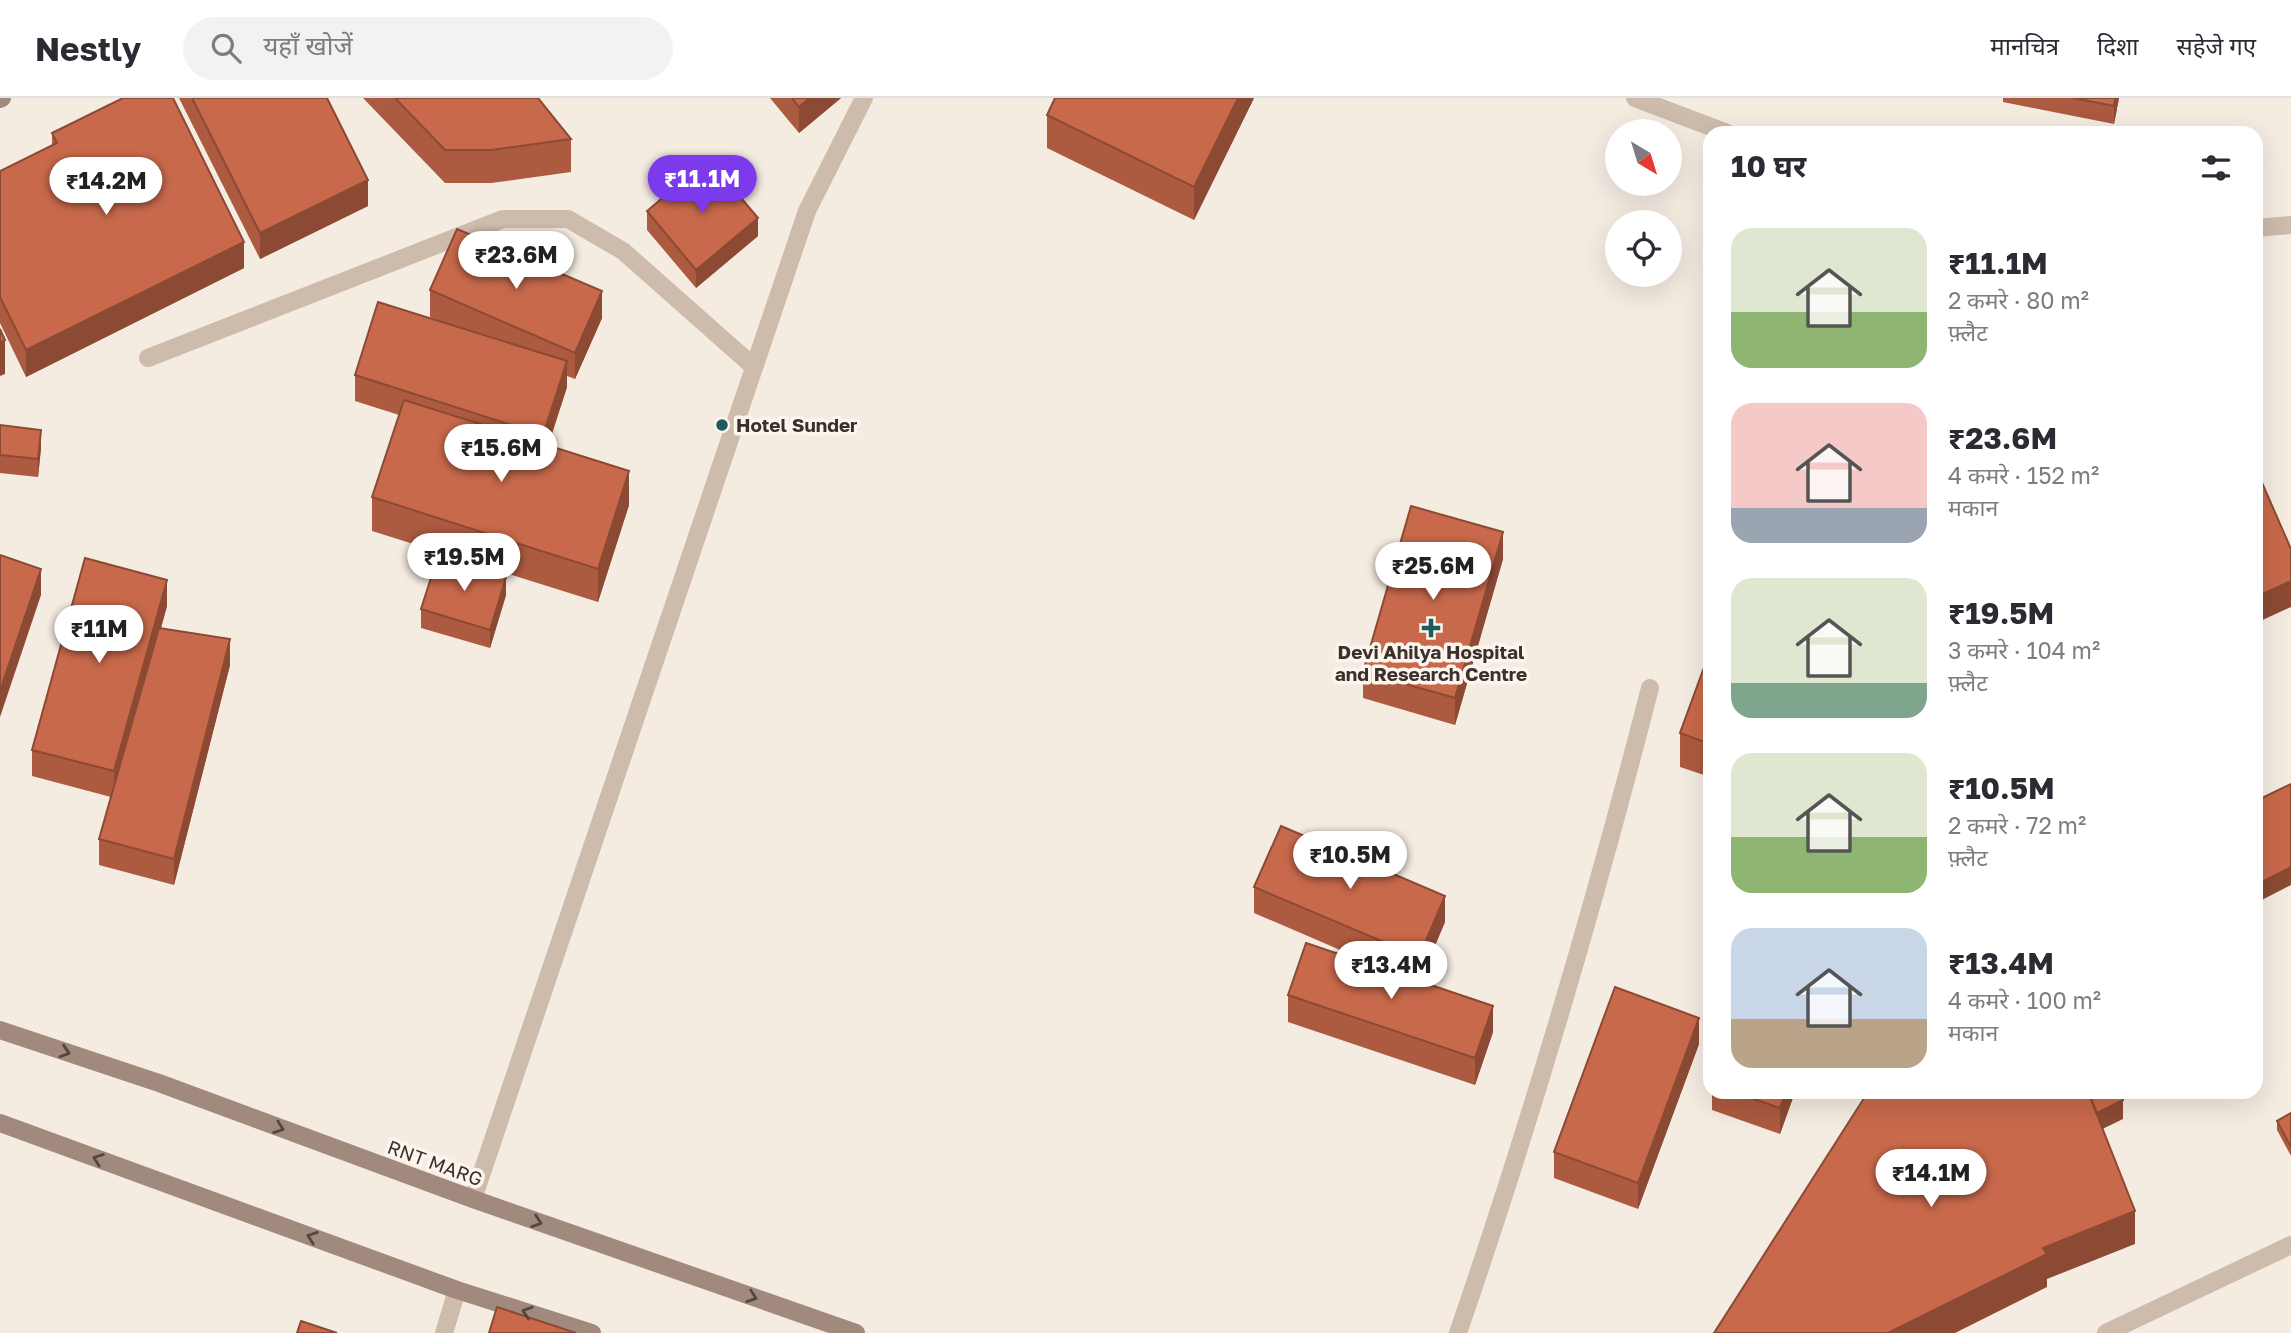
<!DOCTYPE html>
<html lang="hi">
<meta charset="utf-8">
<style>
body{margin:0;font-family:"Golos Text","Noto Sans Devanagari",sans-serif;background:#f2f2f3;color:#2b2b33;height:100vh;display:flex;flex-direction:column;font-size:26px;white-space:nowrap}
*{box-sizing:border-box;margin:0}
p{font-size:23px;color:#7c7c81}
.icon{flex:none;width:38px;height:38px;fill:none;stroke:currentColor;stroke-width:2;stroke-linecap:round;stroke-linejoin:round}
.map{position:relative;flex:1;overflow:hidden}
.drawer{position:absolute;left:1703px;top:28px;width:560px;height:973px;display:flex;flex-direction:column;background:#fff;border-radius:21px;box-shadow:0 7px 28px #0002}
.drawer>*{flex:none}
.needle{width:46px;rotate:142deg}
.tools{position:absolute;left:1605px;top:21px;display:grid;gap:14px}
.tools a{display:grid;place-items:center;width:77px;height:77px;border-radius:50%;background:#fff;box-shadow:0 7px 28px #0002;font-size:35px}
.price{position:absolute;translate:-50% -60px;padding:0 16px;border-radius:24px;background:#fff;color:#222;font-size:23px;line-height:46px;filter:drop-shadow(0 2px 4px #0008)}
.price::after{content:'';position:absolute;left:50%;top:42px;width:21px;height:16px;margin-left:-10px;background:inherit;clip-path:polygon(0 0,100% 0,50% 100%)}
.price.current{background:#7c3aed;color:#fff}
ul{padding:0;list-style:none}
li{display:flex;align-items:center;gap:21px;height:175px;padding:0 28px}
li span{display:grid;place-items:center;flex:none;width:196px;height:140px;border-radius:21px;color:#555}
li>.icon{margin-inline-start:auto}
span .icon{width:84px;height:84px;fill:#fffc;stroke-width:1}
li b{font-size:30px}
h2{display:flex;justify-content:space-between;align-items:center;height:84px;padding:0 28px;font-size:30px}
header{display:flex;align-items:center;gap:42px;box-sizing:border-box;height:98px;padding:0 35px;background:#fff;border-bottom:2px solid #e1e1e2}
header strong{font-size:33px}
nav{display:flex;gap:38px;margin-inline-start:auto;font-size:24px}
.search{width:490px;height:63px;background:#f2f2f3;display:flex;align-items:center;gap:18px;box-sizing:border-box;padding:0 24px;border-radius:38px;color:#7c7c81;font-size:26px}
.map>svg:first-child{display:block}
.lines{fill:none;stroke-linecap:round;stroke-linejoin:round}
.service{stroke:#cdbbac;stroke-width:18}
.minor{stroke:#cdbbac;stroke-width:18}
.tertiary{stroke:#cdbbac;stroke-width:18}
.secondary{stroke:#a18a7d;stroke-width:18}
.wall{fill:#ac5a40}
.shaded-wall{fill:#8c4a34}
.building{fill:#c8694b;stroke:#8c4a34;stroke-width:2}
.oneway{stroke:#544640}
.poi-dot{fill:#1f5a5e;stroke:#fbf5ee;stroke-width:2.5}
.labels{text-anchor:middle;stroke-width:7;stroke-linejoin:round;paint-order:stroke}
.poi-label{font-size:19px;font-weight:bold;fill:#3b302b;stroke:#fbf5ee;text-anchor:start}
.street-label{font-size:19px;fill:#3b302b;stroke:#fbf5ee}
</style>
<header>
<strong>Nestly</strong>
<div class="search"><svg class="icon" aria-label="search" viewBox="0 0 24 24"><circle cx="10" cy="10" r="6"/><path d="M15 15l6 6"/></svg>यहाँ खोजें</div>
<nav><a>मानचित्र</a><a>दिशा</a><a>सहेजे गए</a></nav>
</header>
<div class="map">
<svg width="2291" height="1235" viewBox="0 0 2291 1235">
<rect width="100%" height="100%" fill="#f4ebe1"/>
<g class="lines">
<path class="service" d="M 1458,1235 C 1531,1023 1594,808 1650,590"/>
<g class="minor">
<polyline points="148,260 503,121 568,121 623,153 754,269"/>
<polyline points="444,1235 457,1192"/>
</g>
<g class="tertiary">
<polyline points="1635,0 1727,35"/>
<polyline points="2256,130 2291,127"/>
<polyline points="473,1101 807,113 864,0"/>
<polyline points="2106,1235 2291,1147"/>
</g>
<g class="secondary">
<polyline points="0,1 2,0"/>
<polyline points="0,932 159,985 473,1101 856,1235"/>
<polyline points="0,1025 457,1192 592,1235"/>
</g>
</g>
<g class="wall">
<polygon points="179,0 327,0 368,108 260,161"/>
<polygon points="363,0 538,0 571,41 571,74 491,85 445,85"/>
<polygon points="770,0 841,0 799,35"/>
<polygon points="1254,0 1194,122 1047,50 1047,17"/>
<polygon points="2003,0 2119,0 2114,26 2003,4"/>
<polygon points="52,35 244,170 26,279 0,225 0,73 52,47"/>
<polygon points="647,113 758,138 696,190 647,132"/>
<polygon points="430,192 602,220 575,281 567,278 567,289 548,348 629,407 598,504 372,433 372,399 399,317 355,303 355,277 442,224 430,219"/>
<polygon points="0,327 41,350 38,379 0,375"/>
<polygon points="1503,461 1455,627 1363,600 1363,574"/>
<polygon points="506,497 490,550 421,530 421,511"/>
<polygon points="167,508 161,530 230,567 174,787 99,767 99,741 111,699 32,678 32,652"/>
<polygon points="1710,553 1710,679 1680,669 1680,635"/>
<polygon points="1254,789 1445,824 1420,883 1493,934 1475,987 1288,924 1288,897 1389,873 1254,815"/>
<polygon points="1699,946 1638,1111 1554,1080 1554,1054"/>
<polygon points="1712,994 1795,994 1780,1036 1712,1012"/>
<polygon points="2291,1015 2291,1058 2277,1032 2277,1023"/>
</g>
<g class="shaded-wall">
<polygon points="809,0 841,0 799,35 799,9"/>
<polygon points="1238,0 1254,0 1194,122 1194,89"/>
<polygon points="2115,0 2119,0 2114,26 2114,8"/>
<polygon points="368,82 368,108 260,161 260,135"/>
<polygon points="758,120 758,138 696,190 696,172"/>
<polygon points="244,144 244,170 26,279 26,252"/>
<polygon points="602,193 602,220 575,281 575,255"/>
<polygon points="5,242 5,276 0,278 0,245"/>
<polygon points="567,263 567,289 543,363 543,337"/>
<polygon points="41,332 41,350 38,379 38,361"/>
<polygon points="629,373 629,407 598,504 598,471"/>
<polygon points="1503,434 1503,461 1455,627 1455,600"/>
<polygon points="41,471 41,497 0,619 0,593"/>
<polygon points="506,479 506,497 490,550 490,532"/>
<polygon points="167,482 167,508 114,699 114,673"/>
<polygon points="2291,483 2291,509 2256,525 2256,499"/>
<polygon points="230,541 230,567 174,787 174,761"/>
<polygon points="2291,769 2291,787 2256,805 2256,787"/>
<polygon points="1445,798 1445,824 1419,885 1419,859"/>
<polygon points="1493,908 1493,934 1475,987 1475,960"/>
<polygon points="1699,920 1699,946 1638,1111 1638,1085"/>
<polygon points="1786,994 1795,994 1780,1036 1780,1010"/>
<polygon points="2123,1002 2123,1021 2092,1036 2092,1018"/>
<polygon points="2135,1113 2135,1146 2047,1181 2047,1189 1955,1235 1888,1235 2043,1150"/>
</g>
<g class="building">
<polygon points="123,0 173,0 244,144 26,252 0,199 0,73 57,45 52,35"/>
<polygon points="192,0 327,0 368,82 260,135"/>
<polygon points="395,0 538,0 571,41 491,52 445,52"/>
<polygon points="792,0 809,0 799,9"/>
<polygon points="1055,0 1238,0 1194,89 1047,17"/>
<polygon points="2073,0 2115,0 2114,8"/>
<polygon points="708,61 758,120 696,172 647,113"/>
<polygon points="457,131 602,193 575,255 430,192"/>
<polygon points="378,204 567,263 543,337 355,277"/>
<polygon points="0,231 5,242 0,245"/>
<polygon points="404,302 629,373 598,471 372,399"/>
<polygon points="0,327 41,332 38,361 0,357"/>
<polygon points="2256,371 2291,451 2291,483 2256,499"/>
<polygon points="1411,408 1503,434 1455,600 1363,574"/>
<polygon points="0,457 41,471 0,593"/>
<polygon points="438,458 506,479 490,532 421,511"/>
<polygon points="85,460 167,482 114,673 32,652"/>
<polygon points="159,530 230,541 174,761 99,741"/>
<polygon points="1710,553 1710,646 1680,635"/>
<polygon points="2291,686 2291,769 2256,787 2256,703"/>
<polygon points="1281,728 1445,798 1419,859 1254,789"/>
<polygon points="1306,845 1493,908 1475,960 1288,897"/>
<polygon points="1615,889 1699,920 1638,1085 1554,1054"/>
<polygon points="1734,994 1786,994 1780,1010"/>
<polygon points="1868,994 2088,994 2135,1113 2043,1150 2047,1156 1888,1235 1714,1235"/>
<polygon points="2088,994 2119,994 2123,1002 2097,1015"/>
<polygon points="2291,1015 2291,1049 2277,1023"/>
<polygon points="497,1209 576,1235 489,1235"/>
<polygon points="301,1223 337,1235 297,1235"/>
</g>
<defs><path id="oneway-chevron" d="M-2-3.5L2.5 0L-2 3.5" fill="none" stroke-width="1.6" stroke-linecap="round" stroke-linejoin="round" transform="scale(1.75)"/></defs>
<g class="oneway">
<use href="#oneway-chevron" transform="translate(65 954) rotate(18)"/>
<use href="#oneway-chevron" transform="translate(279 1030) rotate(20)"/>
<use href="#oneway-chevron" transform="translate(98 1061) rotate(-160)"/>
<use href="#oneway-chevron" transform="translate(537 1124) rotate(19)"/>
<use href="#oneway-chevron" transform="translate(312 1139) rotate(-160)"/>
<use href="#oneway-chevron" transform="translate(752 1199) rotate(19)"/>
<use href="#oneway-chevron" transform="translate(527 1214) rotate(-162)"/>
</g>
<g class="poi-dot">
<circle cx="722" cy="327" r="7"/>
<path d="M1427.5 519.5h7v7h7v7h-7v7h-7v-7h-7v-7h7z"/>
</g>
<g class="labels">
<g class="poi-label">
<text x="736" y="334">Hotel Sunder</text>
<text x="1431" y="561" text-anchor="middle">Devi Ahilya Hospital<tspan x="1431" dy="22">and Research Centre</tspan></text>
</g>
<g class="street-label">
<text transform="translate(435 1065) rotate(20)" y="7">RNT MARG</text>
</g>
</g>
</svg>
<div class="tools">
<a><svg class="needle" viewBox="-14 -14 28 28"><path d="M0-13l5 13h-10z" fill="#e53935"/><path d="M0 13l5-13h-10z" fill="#7c7c81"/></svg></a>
<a><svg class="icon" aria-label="locate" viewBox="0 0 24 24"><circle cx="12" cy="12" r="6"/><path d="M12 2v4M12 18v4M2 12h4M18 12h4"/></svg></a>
</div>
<b class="price current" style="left:702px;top:117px">₹11.1M</b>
<b class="price" style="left:106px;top:119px">₹14.2M</b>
<b class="price" style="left:516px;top:193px">₹23.6M</b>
<b class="price" style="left:501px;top:386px">₹15.6M</b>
<b class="price" style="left:464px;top:495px">₹19.5M</b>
<b class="price" style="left:1433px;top:504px">₹25.6M</b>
<b class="price" style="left:99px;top:567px">₹11M</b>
<b class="price" style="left:1350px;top:793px">₹10.5M</b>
<b class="price" style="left:1391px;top:903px">₹13.4M</b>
<b class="price" style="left:1931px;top:1111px">₹14.1M</b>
<section class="drawer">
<h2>10 घर<svg class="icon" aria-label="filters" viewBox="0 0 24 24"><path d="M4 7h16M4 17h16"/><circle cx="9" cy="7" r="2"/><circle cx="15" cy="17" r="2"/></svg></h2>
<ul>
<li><span style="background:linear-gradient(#dfe7d0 60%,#8fb573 0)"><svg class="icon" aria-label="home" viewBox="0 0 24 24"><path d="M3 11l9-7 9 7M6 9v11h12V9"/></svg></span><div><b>₹11.1M</b><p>2 कमरे · 80 m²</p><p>फ़्लैट</p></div></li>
<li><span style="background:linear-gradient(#f6c9c9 75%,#9aa5b1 0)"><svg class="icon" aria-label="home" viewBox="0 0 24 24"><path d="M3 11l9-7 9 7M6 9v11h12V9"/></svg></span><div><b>₹23.6M</b><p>4 कमरे · 152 m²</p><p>मकान</p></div></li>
<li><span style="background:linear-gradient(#dfe7d0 75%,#7fa58c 0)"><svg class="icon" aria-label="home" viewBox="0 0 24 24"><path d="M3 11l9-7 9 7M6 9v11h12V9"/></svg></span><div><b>₹19.5M</b><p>3 कमरे · 104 m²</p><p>फ़्लैट</p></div></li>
<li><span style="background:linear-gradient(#dfe7d0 60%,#8fb573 0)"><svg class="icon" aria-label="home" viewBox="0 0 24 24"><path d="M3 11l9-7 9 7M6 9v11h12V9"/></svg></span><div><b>₹10.5M</b><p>2 कमरे · 72 m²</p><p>फ़्लैट</p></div></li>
<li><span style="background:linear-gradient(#c9d6e8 65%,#b9a48a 0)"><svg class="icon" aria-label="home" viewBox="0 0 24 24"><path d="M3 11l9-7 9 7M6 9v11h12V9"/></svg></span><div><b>₹13.4M</b><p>4 कमरे · 100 m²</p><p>मकान</p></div></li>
</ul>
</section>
</div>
